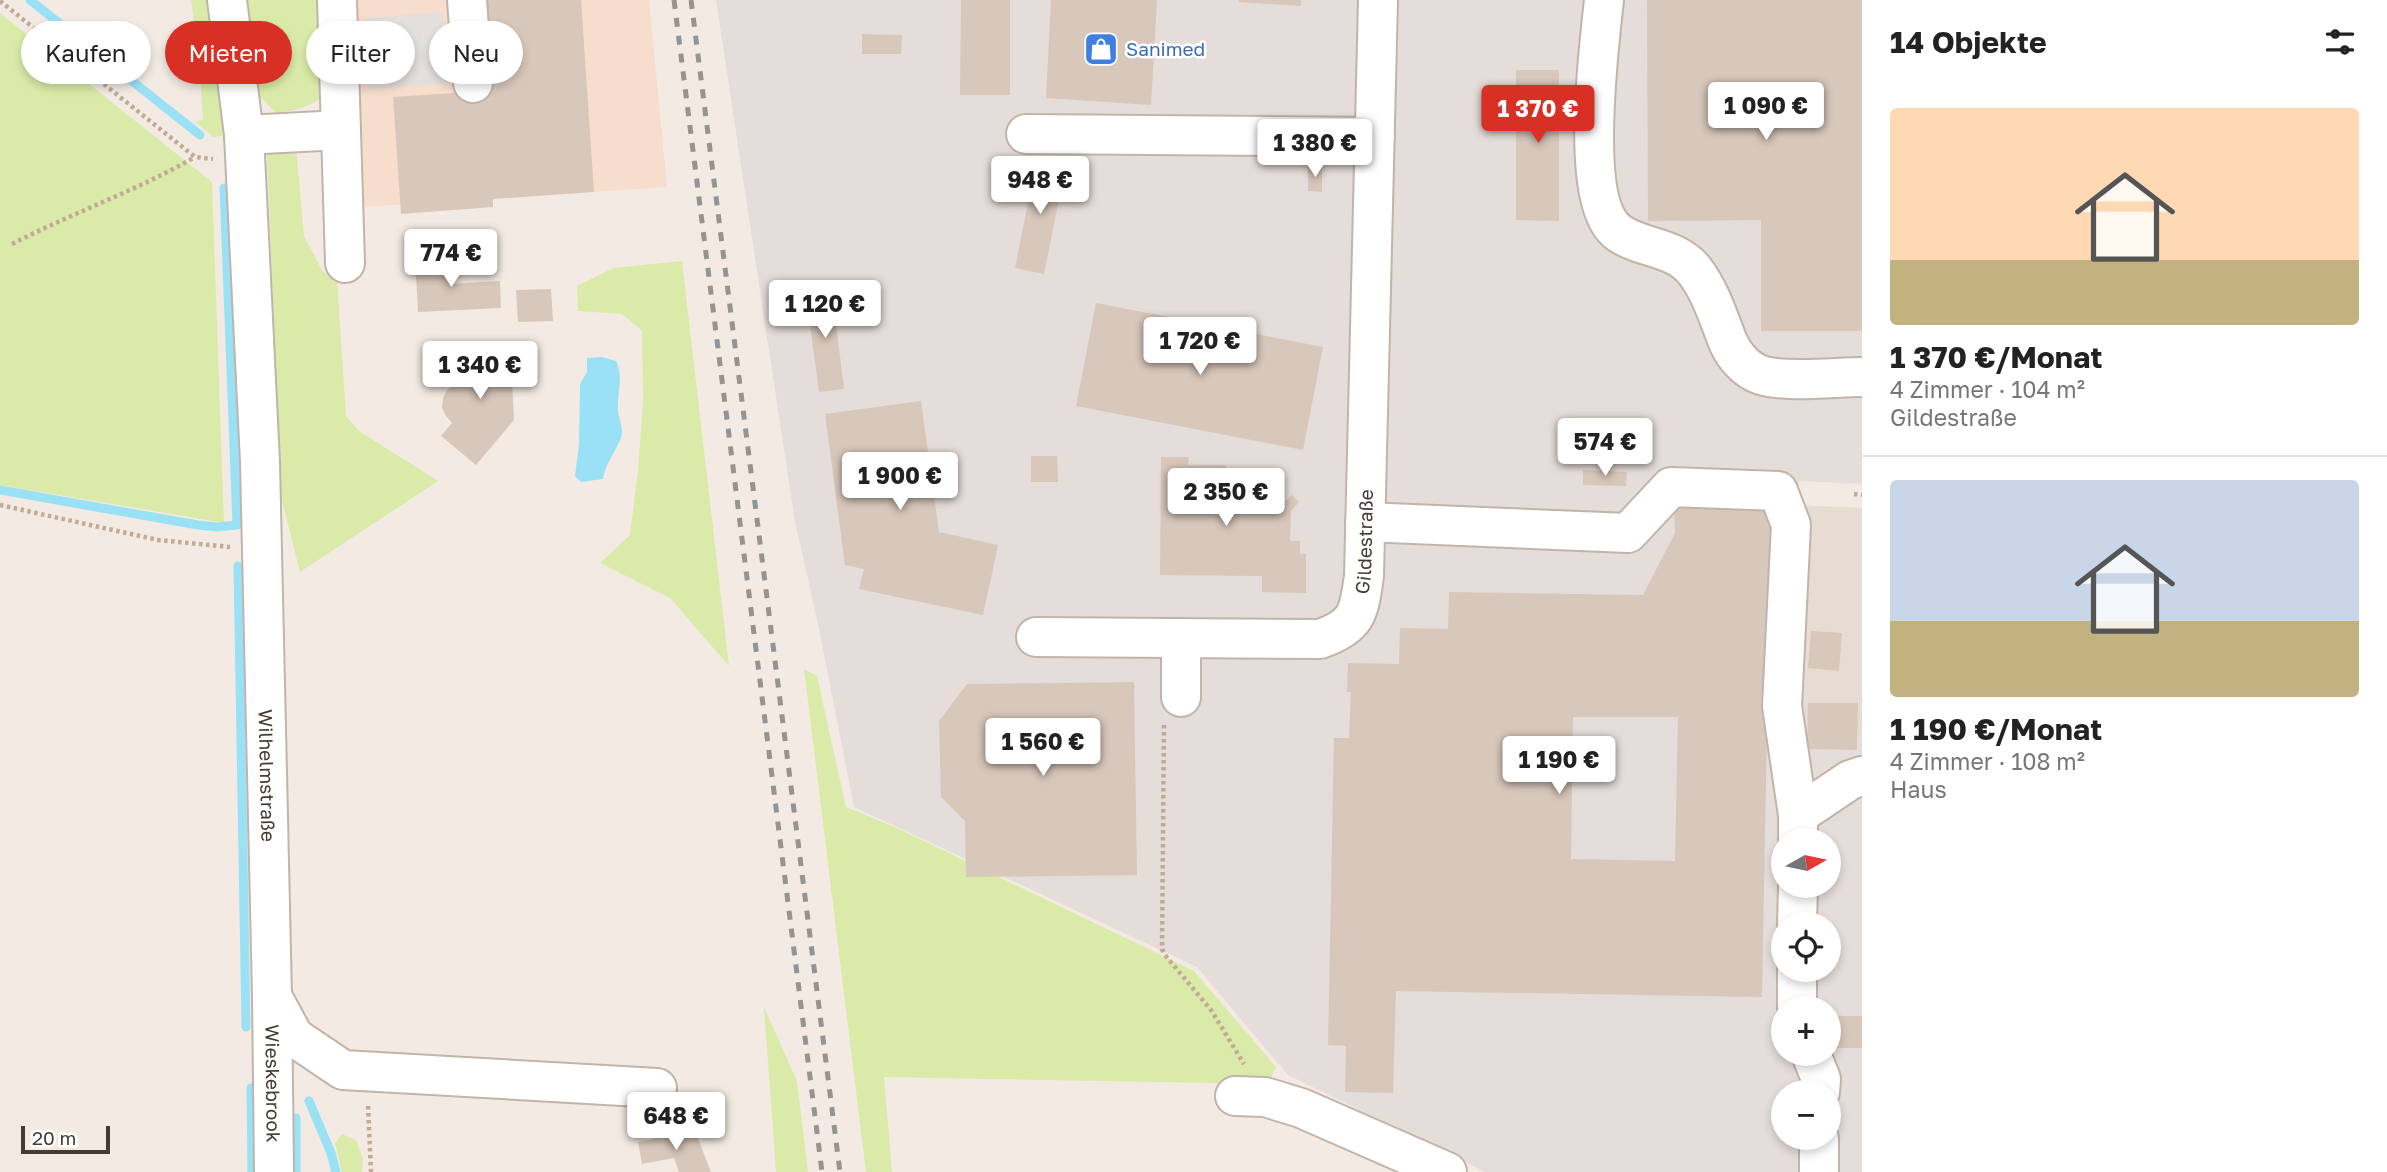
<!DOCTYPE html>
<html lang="de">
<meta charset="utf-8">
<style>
body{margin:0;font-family:"Golos Text",sans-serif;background:#f2f2f2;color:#222;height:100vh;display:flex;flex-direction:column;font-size:26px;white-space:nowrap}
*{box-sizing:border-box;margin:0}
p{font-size:23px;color:#767676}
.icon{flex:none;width:38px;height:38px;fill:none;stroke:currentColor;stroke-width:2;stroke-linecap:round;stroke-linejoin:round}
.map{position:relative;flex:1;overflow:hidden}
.details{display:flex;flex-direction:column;background:#fff;width:525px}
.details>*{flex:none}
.guide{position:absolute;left:21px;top:21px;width:665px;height:63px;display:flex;gap:14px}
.needle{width:46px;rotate:81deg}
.tools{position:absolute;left:1771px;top:828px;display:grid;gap:14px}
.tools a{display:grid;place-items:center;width:70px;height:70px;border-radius:50%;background:#fff;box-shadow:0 4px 10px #0003;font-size:35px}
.scale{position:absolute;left:21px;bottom:18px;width:89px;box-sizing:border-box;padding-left:7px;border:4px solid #453b33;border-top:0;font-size:19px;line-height:24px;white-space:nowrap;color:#453b33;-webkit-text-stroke:5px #fff;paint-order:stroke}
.price{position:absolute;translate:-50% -60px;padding:0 16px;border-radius:7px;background:#fff;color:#222;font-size:23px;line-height:46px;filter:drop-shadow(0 2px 4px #0008)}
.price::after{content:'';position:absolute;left:50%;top:42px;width:21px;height:16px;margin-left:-10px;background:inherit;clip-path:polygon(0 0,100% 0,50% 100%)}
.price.selected{background:#d93025;color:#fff}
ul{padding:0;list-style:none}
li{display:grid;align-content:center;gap:14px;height:371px;padding:0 28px}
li+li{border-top:2px solid #e0e0e0}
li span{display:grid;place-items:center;height:217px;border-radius:7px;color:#555}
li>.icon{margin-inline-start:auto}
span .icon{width:126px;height:126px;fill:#fffc;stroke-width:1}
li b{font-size:30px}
h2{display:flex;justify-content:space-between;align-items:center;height:84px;padding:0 28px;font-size:30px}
.tag{padding:0 24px;border-radius:32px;background:#fff;box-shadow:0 4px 10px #0003;font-size:24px;line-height:63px}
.tag.selected{background:#d93025;color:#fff}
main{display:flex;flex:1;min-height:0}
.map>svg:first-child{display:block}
.residential{fill:#e7dcd1}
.commercial{fill:#f7ddcc}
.industrial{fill:#e5ddd9;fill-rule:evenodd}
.green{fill:#daeba9}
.parking{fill:#e3dfdc}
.water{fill:#9be1f5}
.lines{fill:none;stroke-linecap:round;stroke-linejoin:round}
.stream{stroke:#9be1f5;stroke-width:9}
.building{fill:#d8c7bb;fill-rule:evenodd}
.minor-casing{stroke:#c2b4a9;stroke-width:42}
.path{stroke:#c2aa96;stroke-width:4.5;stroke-dasharray:3.5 3.5;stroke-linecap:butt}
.minor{stroke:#fff;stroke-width:38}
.rail{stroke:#949494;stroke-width:5;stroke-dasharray:9 9;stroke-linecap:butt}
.labels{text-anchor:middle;stroke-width:5;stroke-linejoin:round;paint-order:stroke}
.shop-label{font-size:19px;fill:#366cbe;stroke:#fff;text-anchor:start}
.street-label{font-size:19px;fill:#453b33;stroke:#fff}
</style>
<main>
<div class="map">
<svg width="1862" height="1172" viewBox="0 0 1862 1172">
<rect width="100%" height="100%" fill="#f3ebe3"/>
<polygon class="residential" points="1799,505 1862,508 1862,730 1827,752 1787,734"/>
<polygon class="commercial" points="355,0 649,0 667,187 363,207"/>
<path class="industrial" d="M 716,0 L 1862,0 L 1862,484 L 1799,481 L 1787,734 L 1827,752 L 1862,729 L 1862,1172 L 1485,1172 L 1288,1075 L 1197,967 L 854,807 L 817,619 L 795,522 ZM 1783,840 L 1829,840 L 1829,886 L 1783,886 ZM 1783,924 L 1829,924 L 1829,970 L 1783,970 ZM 1783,1008 L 1829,1008 L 1829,1054 L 1783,1054 ZM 1783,1092 L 1829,1092 L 1829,1138 L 1783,1138 Z"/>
<g class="green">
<polygon points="191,0 213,0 230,135 213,137 196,122 203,119 199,56"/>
<path d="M 244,0 L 329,0 L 329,92 C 312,107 297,110 276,113 L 258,95 Z"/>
<polygon points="0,13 212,182 224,523 0,485"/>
<polygon points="272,145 296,147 304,236 323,272 337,278 346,416 359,431 438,481 300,572 281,497 267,155"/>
<polygon points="682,261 729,666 670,598 600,563 630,535 638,471 643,401 642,331 622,314 578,311 577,286 613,268"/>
<polygon points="804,669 817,676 846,807 897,828 1194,971 1276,1067 1268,1084 884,1077 892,1172 866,1172"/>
<polygon points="764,1007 797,1081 808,1172 776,1172"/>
<polygon points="342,1134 356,1140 363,1159 362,1172 342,1172 335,1143"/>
</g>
<polygon class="parking" points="443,12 449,83 370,89 364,18"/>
<path class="water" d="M 602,357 L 616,361 C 624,377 617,393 618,411 C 619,420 624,428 621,438 C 615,453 606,462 603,479 L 581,482 L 575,476 L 579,444 L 580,384 L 587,372 L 587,358 Z"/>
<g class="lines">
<g class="stream">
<polyline points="30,0 200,135"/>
<polyline points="0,490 198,525 217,527 237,525 224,188"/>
<polyline points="238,566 246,1027"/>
<polyline points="251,1088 252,1172"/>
<polyline points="309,1101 331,1153 336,1172"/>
<polyline points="296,1118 296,1172"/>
</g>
</g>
<g class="building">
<polygon points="479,0 581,0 594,192 493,199 493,207 401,214 393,97 485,91"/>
<polygon points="961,0 1010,0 1010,95 960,95"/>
<polygon points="1051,0 1157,0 1151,105 1046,98"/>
<polygon points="1239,0 1301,0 1301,6 1239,2"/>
<polygon points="1647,0 1862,0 1862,331 1761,331 1761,220 1648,221"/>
<polygon points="862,34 902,35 901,54 862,54"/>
<polygon points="1516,70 1559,70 1559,221 1516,220"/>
<polygon points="1037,158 1066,164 1044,274 1015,268"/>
<polygon points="1308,167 1322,167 1322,192 1308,191"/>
<polygon points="449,255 450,284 500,281 501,308 418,312 415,257"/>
<polygon points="805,287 832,292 844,389 819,392"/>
<polygon points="551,289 553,321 518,322 516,290"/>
<polygon points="1096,303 1323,347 1303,450 1076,406"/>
<polygon points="510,343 514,420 476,465 441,436 452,423 446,416 442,408 443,398 447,390 454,384 464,381 461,347"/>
<polygon points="921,401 939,532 998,545 983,615 859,589 864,569 845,565 825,414"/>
<polygon points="1031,456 1057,456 1058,482 1031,482"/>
<polygon points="1161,457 1189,457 1188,465 1226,465 1226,473 1257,474 1256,502 1283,503 1292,495 1299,502 1291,511 1290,541 1300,541 1300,554 1306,554 1306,593 1262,592 1262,576 1160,575"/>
<polygon points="1583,470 1627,472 1626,486 1583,485"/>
<path d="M 1674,506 L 1771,509 L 1762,997 L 1396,991 L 1393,1093 L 1345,1092 L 1346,1046 L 1328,1045 L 1334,738 L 1349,738 L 1351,692 L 1347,692 L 1348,663 L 1399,664 L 1400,628 L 1448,629 L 1449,592 L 1643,595 L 1675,533 ZM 1573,717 L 1678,717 L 1675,861 L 1571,859 Z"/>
<polygon points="1811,631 1842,633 1839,671 1808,668"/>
<polygon points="1134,682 1137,875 966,877 965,821 941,797 939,721 967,684"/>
<polygon points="1808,703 1858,703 1857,750 1807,749"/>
<rect x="1829" y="1016" width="33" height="32"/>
<polygon points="695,1131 711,1172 679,1172 674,1158 642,1164 638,1142"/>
</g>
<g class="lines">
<g class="minor-casing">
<g id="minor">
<path id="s1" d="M 227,0 L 244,135 L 260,462 L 272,996 L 274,1172"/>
<polyline points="337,0 345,263"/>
<polyline points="467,0 473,83"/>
<path d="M 1604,0 C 1599,47 1578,204 1619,233 C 1642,249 1674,246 1694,270 C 1711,292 1718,317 1728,342 C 1734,356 1746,370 1761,375 C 1784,383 1836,377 1862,377"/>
<polyline points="1026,134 1375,137"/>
<polyline points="244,135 341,130"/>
<polyline points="1365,522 1628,533 1671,487 1778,491 1791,525 1782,706 1798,815"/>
<path id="s2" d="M 1036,637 L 1320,639 C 1358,626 1359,612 1364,576 L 1378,0"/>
<polyline points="1181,697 1181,638"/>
<polyline points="1798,838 1798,815 1850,780 1862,776"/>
<polyline points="1797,924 1798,886"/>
<polyline points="273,998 294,1037 343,1070 657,1088"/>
<polyline points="1797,1008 1797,970"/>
<polyline points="1811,1054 1821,1079 1820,1092"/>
<polyline points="1235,1096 1265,1097 1301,1108 1447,1172"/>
<polyline points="1819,1172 1819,1138"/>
</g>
</g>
<g class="path">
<polyline points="0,1 195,157 213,159"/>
<path d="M 12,244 C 72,213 136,191 195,157"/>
<polyline points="1854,494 1862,495"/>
<polyline points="0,505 158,540 230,547"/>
<polyline points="1164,725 1162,949 1165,955 1211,1010 1244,1064"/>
<polyline points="368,1106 371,1172"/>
</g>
<use href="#minor" class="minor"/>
<g class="rail">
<polyline points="674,0 822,1172"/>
<polyline points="691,0 840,1172"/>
</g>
</g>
<defs>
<g id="shop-square" transform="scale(1.75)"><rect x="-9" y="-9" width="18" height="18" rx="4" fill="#3f7fe0" stroke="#fff"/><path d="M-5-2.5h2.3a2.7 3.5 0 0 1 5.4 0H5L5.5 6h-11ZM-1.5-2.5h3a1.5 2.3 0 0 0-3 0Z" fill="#fff"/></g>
</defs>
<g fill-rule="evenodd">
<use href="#shop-square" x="1101" y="49"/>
</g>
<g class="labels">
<g class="shop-label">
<text x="1126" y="56">Sanimed</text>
</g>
<g class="street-label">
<text dy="7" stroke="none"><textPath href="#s2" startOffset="402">Gildestraße</textPath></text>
<text dy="7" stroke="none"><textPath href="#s1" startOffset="777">Wilhelmstraße</textPath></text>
<text dy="7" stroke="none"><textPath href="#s1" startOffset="1085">Wieskebrook</textPath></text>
</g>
</g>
</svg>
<div class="tools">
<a><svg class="needle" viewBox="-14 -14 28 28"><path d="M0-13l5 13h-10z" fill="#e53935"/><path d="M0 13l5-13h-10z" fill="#767676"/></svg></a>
<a><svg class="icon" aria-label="locate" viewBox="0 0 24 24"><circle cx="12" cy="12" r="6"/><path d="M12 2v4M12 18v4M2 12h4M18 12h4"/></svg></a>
<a>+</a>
<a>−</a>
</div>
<div class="scale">20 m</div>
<b class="price" style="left:1766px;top:142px">1 090 €</b>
<b class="price selected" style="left:1538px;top:145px">1 370 €</b>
<b class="price" style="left:1315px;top:179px">1 380 €</b>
<b class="price" style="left:1040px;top:216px">948 €</b>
<b class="price" style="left:451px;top:289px">774 €</b>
<b class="price" style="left:825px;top:340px">1 120 €</b>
<b class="price" style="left:1200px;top:377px">1 720 €</b>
<b class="price" style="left:480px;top:401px">1 340 €</b>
<b class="price" style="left:1605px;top:478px">574 €</b>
<b class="price" style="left:900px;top:512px">1 900 €</b>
<b class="price" style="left:1226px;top:528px">2 350 €</b>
<b class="price" style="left:1043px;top:778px">1 560 €</b>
<b class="price" style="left:1559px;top:796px">1 190 €</b>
<b class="price" style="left:676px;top:1152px">648 €</b>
<div class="guide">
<a class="tag">Kaufen</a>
<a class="tag selected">Mieten</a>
<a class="tag">Filter</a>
<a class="tag">Neu</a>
</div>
</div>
<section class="details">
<h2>14 Objekte<svg class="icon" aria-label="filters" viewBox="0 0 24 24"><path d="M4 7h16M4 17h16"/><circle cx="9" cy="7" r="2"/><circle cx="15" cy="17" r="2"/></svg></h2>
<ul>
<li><span style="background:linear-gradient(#ffd9b3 70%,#c2b280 0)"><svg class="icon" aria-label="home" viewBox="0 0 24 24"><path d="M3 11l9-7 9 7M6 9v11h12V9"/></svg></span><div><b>1 370 €/Monat</b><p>4 Zimmer · 104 m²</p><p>Gildestraße</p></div></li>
<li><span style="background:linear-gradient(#c9d6e8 65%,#c2b280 0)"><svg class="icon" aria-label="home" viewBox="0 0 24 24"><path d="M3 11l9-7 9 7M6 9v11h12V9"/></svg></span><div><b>1 190 €/Monat</b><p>4 Zimmer · 108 m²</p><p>Haus</p></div></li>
</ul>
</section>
</main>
